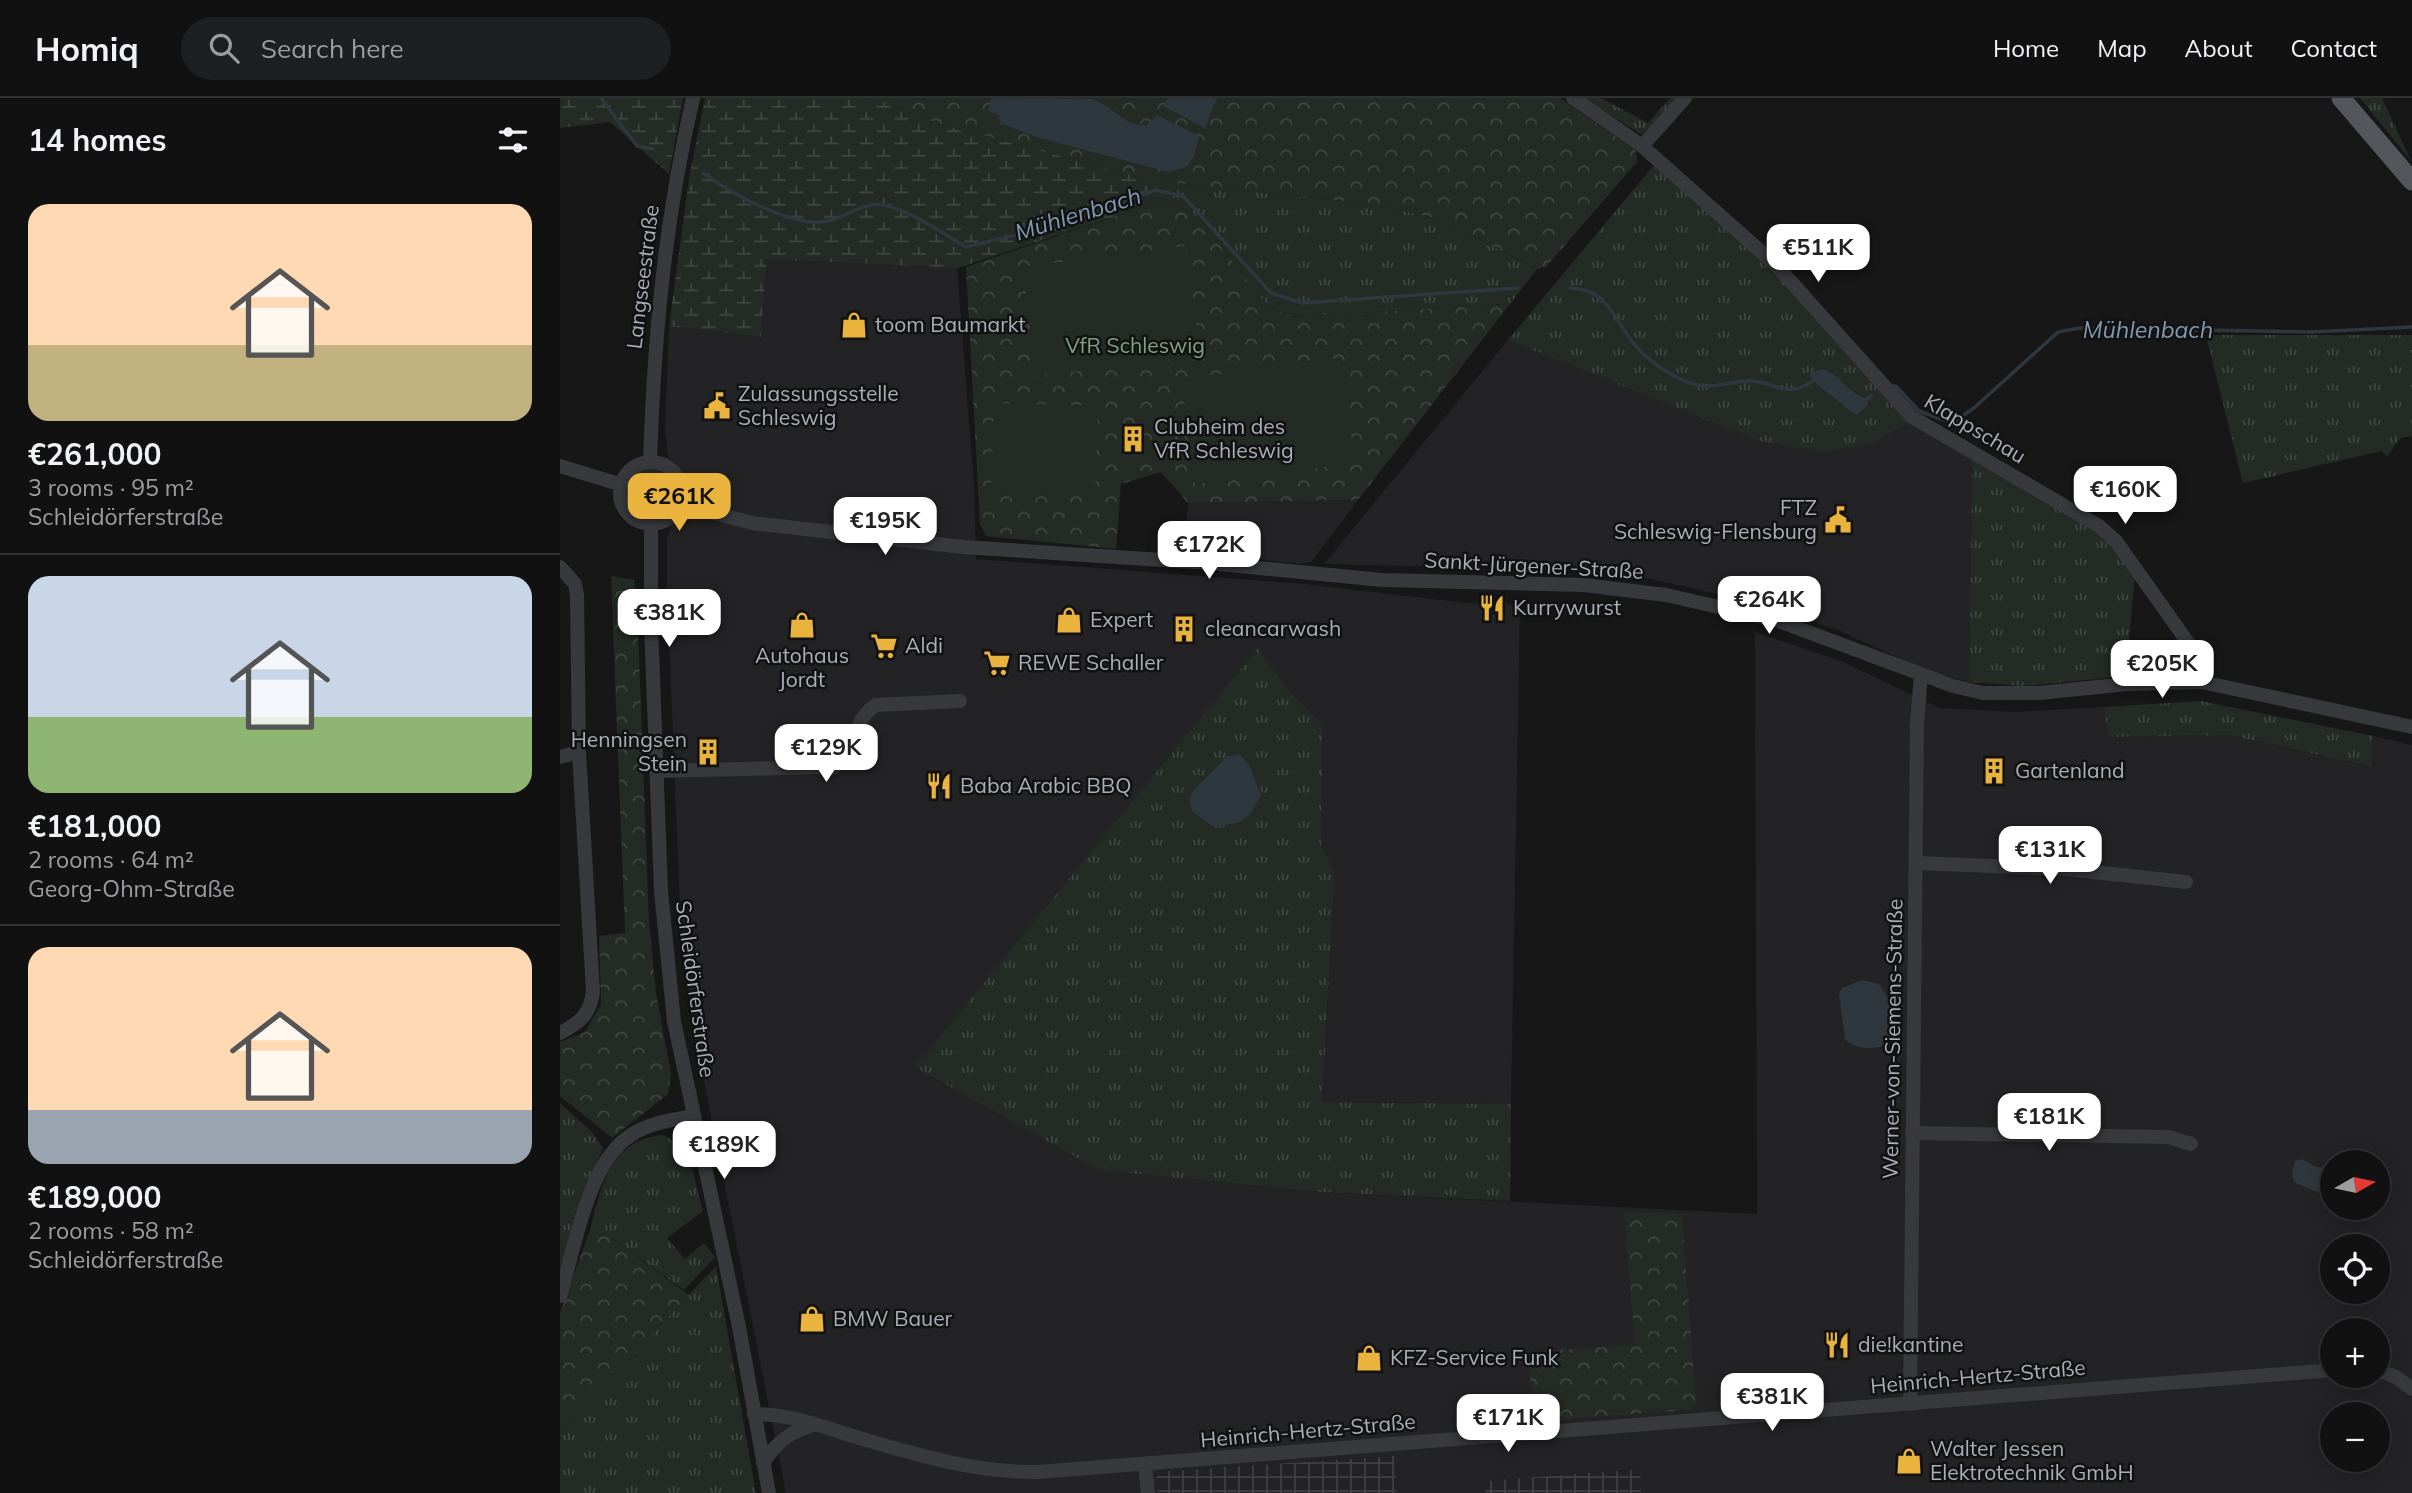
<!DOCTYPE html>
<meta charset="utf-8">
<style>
body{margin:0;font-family:Mulish,sans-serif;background:#1e1f20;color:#f1f3f6;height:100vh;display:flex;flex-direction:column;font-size:26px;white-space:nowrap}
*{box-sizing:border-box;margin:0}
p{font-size:23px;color:#9c9d9f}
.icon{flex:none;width:38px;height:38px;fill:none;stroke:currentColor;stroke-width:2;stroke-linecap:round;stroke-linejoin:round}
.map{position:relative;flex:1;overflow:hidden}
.drawer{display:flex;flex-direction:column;background:#111112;width:560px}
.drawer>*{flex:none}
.needle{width:46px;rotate:81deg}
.buttons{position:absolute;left:1760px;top:1052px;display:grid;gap:14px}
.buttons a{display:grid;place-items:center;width:70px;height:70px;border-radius:50%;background:#111112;box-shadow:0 4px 18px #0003,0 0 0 2px #303132;font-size:35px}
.price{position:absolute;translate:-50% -60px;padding:0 16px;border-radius:14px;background:#fff;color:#222;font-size:23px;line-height:46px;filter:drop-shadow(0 2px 4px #0008)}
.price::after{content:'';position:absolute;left:50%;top:42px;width:21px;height:16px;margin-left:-10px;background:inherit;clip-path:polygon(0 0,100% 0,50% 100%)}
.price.on{background:#e9b33e;color:#111}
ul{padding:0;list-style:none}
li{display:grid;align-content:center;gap:14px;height:371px;padding:0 28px}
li+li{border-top:2px solid #303132}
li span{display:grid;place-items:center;height:217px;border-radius:21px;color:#555}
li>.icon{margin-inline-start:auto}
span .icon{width:126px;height:126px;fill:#fffc;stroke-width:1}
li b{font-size:30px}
h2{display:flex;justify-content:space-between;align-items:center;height:84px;padding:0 28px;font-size:30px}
header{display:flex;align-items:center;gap:42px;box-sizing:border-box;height:98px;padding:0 35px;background:#111112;border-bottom:2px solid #303132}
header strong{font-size:33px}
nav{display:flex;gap:38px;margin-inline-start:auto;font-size:24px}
.search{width:490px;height:63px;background:#1e1f20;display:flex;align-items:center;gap:18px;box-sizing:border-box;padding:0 24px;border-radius:38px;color:#9c9d9f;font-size:26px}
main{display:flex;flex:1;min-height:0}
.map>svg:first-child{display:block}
.built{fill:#232325;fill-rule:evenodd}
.industrial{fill:url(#industrial-grid)}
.grass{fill:url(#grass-tufts);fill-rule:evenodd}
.forest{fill:url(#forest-crowns)}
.wetland{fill:url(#wetland-marsh)}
.garden{fill:#232b24}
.water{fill:#2f373e}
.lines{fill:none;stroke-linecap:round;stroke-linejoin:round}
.stream{stroke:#2f373e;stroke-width:3.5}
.minor{stroke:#38393d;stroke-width:14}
.major{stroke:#54565c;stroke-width:19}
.labels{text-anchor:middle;stroke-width:5;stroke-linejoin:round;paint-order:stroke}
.street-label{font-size:21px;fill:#a9aeb8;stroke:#121213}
.poi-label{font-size:21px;fill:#a9aeb8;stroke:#121213;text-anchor:start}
.park-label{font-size:21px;fill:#81a284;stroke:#121213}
.water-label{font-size:23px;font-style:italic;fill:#829ab1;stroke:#121213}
</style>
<header>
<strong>Homiq</strong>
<div class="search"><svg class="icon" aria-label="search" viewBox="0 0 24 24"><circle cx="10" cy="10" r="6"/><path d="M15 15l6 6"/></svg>Search here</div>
<nav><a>Home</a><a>Map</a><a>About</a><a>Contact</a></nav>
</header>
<main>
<section class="drawer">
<h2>14 homes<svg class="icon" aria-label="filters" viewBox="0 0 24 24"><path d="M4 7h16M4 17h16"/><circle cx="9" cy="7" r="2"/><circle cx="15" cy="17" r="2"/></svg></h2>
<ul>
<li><span style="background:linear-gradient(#ffd9b3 65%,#c2b280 0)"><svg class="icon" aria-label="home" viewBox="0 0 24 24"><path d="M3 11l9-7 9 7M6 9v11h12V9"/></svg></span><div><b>€261,000</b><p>3 rooms · 95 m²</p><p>Schleidörferstraße</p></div></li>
<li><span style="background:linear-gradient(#c9d6e8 65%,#8fb573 0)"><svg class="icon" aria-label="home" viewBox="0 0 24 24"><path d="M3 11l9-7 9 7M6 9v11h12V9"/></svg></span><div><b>€181,000</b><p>2 rooms · 64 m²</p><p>Georg-Ohm-Straße</p></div></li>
<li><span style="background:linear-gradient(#ffd9b3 75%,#9aa5b1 0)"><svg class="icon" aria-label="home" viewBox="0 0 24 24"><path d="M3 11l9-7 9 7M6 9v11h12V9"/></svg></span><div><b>€189,000</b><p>2 rooms · 58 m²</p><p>Schleidörferstraße</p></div></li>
</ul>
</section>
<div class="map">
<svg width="1852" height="1395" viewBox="0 0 1852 1395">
<defs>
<pattern id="industrial-grid" width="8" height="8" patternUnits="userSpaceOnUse" patternTransform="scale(1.75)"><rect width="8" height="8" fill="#232325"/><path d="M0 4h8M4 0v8" fill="none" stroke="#404043"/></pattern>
<pattern id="grass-tufts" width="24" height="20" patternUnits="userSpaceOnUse" patternTransform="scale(1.75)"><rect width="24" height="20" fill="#232b24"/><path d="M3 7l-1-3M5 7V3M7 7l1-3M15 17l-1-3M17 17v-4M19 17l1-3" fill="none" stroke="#404742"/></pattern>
<pattern id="forest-crowns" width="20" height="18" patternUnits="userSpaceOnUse" patternTransform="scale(1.75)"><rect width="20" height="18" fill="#232b24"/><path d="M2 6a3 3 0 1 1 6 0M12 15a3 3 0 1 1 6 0" fill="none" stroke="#404742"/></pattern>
<pattern id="wetland-marsh" width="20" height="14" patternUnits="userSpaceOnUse" patternTransform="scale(1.75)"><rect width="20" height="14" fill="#232b24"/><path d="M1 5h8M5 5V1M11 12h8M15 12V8" fill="none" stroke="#404742"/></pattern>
</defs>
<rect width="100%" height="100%" fill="#171718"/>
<g class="built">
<path d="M 207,161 L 397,170 L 414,388 L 416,461 L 744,486 L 907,505 L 960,507 L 951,1006 L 762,1004 L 775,772 L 761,748 L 763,630 L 702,761 L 355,969 L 540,1072 L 759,1094 L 1197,1116 L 1195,534 L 1281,563 L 1380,610 L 1456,614 L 1544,609 L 1548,639 L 1669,637 L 1810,669 L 1813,638 L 1852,647 L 1852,1395 L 1081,1395 L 1079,1371 L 925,1383 L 926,1395 L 837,1395 L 833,1358 L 597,1374 L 598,1395 L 226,1395 L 131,917 L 120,810 L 107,492 L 107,442 L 112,424 L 122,418 L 130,393 L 123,375 L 108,359 L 105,334 L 109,228 L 201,239 ZM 1773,1064 L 1818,1064 L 1818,1110 L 1773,1110 ZM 1773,1148 L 1818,1148 L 1818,1194 L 1773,1194 ZM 1773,1232 L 1818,1232 L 1818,1278 L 1773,1278 ZM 1773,1316 L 1818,1316 L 1818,1362 L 1773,1362 Z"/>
<polygon points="948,242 1196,342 1314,345 1349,324 1412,362 1409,584 1364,572 1278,532 1184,502 1083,479 976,471 764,466"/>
<polygon points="798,402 751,464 743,466 624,454 628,405"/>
</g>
<g class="industrial">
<polygon points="834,1358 837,1395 598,1395 596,1374"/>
<polygon points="1080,1371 1081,1395 926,1395 925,1383"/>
</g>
<g class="grass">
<polygon points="1023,0 1041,0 1088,25 1110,0 1117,0 1097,25 1081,36"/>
<polygon points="1800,0 1822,0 1851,63"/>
<path d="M 1094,67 L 1215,173 L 1349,324 L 1314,345 L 1262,354 L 1196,342 L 948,242 ZM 1263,271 C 1281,278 1286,296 1304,300 L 1290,313 L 1253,283 Z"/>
<polygon points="590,82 816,107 880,121 977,171 950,206 730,219 706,206 641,123 620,108 592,106"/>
<polygon points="1646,237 1852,237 1852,338 1840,340 1827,359 1822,353 1683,385"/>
<polygon points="1412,362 1534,432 1555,448 1575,474 1566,578 1465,588 1409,584"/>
<circle cx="91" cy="394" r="25"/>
<polygon points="698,550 725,589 763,627 761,748 775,772 762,1004 951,1006 950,1103 759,1094 539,1072 355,969"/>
<polygon points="1641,603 1813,638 1811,669 1669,637 1548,639 1544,609"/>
<polygon points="0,1005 32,1034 43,1050 22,1102 0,1177"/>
<path d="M 103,1037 C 134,1052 134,1082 143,1113 L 107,1140 L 125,1161 L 144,1145 L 155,1159 L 124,1192 L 50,1139 L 30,1132 C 42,1088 49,1042 103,1037 Z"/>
<polygon points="156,1168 196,1395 0,1395 0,1334"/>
</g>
<g class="forest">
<polygon points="310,0 1000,0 1076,53 1077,64 986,169 977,171 880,121 816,107 590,82 380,26"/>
<polygon points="592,106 620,108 641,123 706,206 730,219 950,206 798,402 628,405 601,374 561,386 556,451 426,438 420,426 406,169"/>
<polygon points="51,478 74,482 77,504 89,824 96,895 111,976 108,996 52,1040 0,998 0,944 25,934 41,906 39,838 65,835"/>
<polygon points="1064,1113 1122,1116 1136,1305 1130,1312 974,1323 968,1254 1075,1247"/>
<polygon points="30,1132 50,1139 129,1197 0,1334 0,1215"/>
</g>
<g class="wetland">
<polygon points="0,0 123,0 109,76 50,24 0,30"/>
<polygon points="145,0 310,0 380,26 590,82 592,106 398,170 207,161 201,239 109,228 129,80"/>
</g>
<g class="garden">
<polygon points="626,148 640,258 476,278 463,169"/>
<polygon points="781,260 795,365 635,386 621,281"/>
<polygon points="434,305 538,308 535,394 431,390"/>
</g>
<g class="water">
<path d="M 431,0 L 532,1 C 553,7 565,30 587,27 L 597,17 L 639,38 L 634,58 L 627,69 L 609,74 L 479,40 L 440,25 L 439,17 L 428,13 Z"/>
<polygon points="609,0 657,0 645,30 603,8"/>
<path d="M 1263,271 C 1284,279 1284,293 1307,301 L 1308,307 L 1297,317 L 1290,313 L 1253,283 L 1250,277 L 1254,273 Z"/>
<path d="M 679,656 L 689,667 L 701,697 C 686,725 683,726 652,728 L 632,713 L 629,701 L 634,692 L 667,658 Z"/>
<path d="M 1302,882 L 1319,886 C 1336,911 1336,917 1329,946 C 1315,952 1295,952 1285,941 L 1279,896 L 1282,890 Z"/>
<polygon points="1742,1061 1756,1069 1772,1071 1773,1082 1756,1094 1734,1084 1732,1076 1735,1063"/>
</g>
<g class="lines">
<g class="stream">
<polyline points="41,0 77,48 93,51"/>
<path d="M 143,75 C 171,95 236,133 272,122 C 289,117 304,104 323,107 C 348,111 384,136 406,149 L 516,122 L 595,92 L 623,98 L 711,195 L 742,205 L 958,190"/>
<path d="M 1010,190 C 1049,191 1053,221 1075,247 C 1088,263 1117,283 1138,287 C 1157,291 1173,282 1191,283 C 1218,285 1226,301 1253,283"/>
<polyline points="1331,288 1336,288 1359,313 1392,325 1414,310 1498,234 1520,230 1751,234 1852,229"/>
<polyline points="1307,301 1311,298"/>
</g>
<g class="minor">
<polyline points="1013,0 1082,48 1216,167 1352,319 1539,428 1556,443 1641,563 1642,584"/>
<polyline points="1082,48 1125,0"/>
<path d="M 90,364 C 94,239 105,122 133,0"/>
<circle cx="91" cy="395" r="31"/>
<polyline points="0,368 62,387"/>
<polyline points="120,406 192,425 403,449 648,465 822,482 1024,487 1106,497 1216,522 1393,588 1423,595 1479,595 1567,586 1642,584 1852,629"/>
<polyline points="91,426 91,526 101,793 114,923 179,1229 209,1395"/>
<path d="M 0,469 L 15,486 L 17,497 L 19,654 L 33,894 C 30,916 20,925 0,935"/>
<polyline points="0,659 19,654"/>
<path d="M 96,673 L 274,669 C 295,652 293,621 316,607 L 400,603"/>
<polyline points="1356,765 1506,771 1626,784"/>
<polyline points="1352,1035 1609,1039 1631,1046"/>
<path d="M 0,1198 C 15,1151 27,1065 71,1037 C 89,1025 112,1022 133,1018"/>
<polyline points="1818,1272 1836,1279 1852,1291"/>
<polyline points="1350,1306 1357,626 1361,576"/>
<path d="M 194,1316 C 231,1316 264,1329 299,1340 C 357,1357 417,1375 478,1374 L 1773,1272"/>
<path d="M 203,1365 C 216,1345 230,1333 254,1327"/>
<polyline points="585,1367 588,1395"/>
</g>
<polyline class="major" points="1781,0 1852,83"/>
</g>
<defs>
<g id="shop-bare" transform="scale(2.1)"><path d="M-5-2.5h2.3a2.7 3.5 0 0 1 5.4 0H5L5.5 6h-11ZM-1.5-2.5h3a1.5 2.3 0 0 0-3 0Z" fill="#e9b33e" stroke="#121213" stroke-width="2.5" paint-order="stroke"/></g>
<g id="civic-bare" transform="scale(2.1)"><path d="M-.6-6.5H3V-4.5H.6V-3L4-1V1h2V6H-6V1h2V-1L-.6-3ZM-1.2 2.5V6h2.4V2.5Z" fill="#e9b33e" stroke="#121213" stroke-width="2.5" paint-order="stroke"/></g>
<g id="building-bare" transform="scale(2.1)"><path d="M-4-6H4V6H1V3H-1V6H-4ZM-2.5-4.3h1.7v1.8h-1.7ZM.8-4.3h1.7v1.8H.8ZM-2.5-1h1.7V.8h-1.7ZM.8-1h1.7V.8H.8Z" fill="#e9b33e" stroke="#121213" stroke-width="2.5" paint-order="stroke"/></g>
<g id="restaurant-bare" transform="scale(2.1)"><path d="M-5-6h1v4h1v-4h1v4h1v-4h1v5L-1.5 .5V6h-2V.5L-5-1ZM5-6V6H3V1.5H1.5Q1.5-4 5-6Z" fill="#e9b33e" stroke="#121213" stroke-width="2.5" paint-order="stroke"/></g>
<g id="supermarket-bare" transform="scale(2.1)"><path d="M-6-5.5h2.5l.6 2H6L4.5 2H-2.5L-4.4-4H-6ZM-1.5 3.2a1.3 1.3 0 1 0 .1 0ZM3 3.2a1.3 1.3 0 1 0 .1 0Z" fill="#e9b33e" stroke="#121213" stroke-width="2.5" paint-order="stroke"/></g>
</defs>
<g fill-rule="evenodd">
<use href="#shop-bare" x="294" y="227"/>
<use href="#civic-bare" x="157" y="308"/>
<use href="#building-bare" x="573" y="341"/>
<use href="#civic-bare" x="1278" y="422"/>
<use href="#restaurant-bare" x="932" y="510"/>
<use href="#shop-bare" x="509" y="522"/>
<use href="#shop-bare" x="242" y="527"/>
<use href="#building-bare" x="624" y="531"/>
<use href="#supermarket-bare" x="324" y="548"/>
<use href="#supermarket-bare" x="437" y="565"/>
<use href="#building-bare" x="148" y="654"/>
<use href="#building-bare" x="1434" y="673"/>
<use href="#restaurant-bare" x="379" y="688"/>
<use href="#shop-bare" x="252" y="1221"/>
<use href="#restaurant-bare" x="1277" y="1247"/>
<use href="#shop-bare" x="809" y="1260"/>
<use href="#shop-bare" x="1349" y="1363"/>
</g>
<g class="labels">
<g class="street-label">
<text transform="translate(83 179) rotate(-83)" y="7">Langseestraße</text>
<text transform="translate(1415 331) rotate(31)" y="7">Klappschau</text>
<text transform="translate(974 468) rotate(3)" y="7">Sankt-Jürgener-Straße</text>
<text transform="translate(135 891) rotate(82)" y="7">Schleidörferstraße</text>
<text transform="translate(1333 941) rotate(-89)" y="7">Werner-von-Siemens-Straße</text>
<text transform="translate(1418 1279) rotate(-5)" y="7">Heinrich-Hertz-Straße</text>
<text transform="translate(748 1333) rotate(-5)" y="7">Heinrich-Hertz-Straße</text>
</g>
<g class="poi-label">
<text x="315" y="234">toom Baumarkt</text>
<text x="178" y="303">Zulassungsstelle<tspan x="178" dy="24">Schleswig</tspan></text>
<text x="594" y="336">Clubheim des<tspan x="594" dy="24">VfR Schleswig</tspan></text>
<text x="1257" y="417" text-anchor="end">FTZ<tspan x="1257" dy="24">Schleswig-Flensburg</tspan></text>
<text x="953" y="517">Kurrywurst</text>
<text x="530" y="529">Expert</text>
<text x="645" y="538">cleancarwash</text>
<text x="345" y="555">Aldi</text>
<text x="242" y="565" text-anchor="middle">Autohaus<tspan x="242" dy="24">Jordt</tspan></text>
<text x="458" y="572">REWE Schaller</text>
<text x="127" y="649" text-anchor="end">Henningsen<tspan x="127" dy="24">Stein</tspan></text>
<text x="1455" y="680">Gartenland</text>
<text x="400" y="695">Baba Arabic BBQ</text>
<text x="273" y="1228">BMW Bauer</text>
<text x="1298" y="1254">die!kantine</text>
<text x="830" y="1267">KFZ-Service Funk</text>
<text x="1370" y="1358">Walter Jessen<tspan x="1370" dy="24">Elektrotechnik GmbH</tspan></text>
</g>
<g class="park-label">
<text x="575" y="255">VfR Schleswig</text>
</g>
<g class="water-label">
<text transform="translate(518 116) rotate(-17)" y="8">Mühlenbach</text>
<text x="1588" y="240">Mühlenbach</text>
</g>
</g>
</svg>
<div class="buttons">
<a><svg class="needle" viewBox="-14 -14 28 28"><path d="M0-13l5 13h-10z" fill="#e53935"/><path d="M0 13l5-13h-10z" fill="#9c9d9f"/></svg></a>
<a><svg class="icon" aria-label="locate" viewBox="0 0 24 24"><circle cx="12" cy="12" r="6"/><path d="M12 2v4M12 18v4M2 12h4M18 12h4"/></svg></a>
<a>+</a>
<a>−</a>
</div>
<b class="price" style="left:1258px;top:186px">€511K</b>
<b class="price" style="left:1565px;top:428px">€160K</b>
<b class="price on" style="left:119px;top:435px">€261K</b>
<b class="price" style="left:325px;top:459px">€195K</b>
<b class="price" style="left:649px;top:483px">€172K</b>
<b class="price" style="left:1209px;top:538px">€264K</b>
<b class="price" style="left:109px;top:551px">€381K</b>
<b class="price" style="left:1602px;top:602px">€205K</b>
<b class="price" style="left:266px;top:686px">€129K</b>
<b class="price" style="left:1490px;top:788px">€131K</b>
<b class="price" style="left:1489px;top:1055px">€181K</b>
<b class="price" style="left:164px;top:1083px">€189K</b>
<b class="price" style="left:1212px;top:1335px">€381K</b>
<b class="price" style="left:948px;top:1356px">€171K</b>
</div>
</main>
